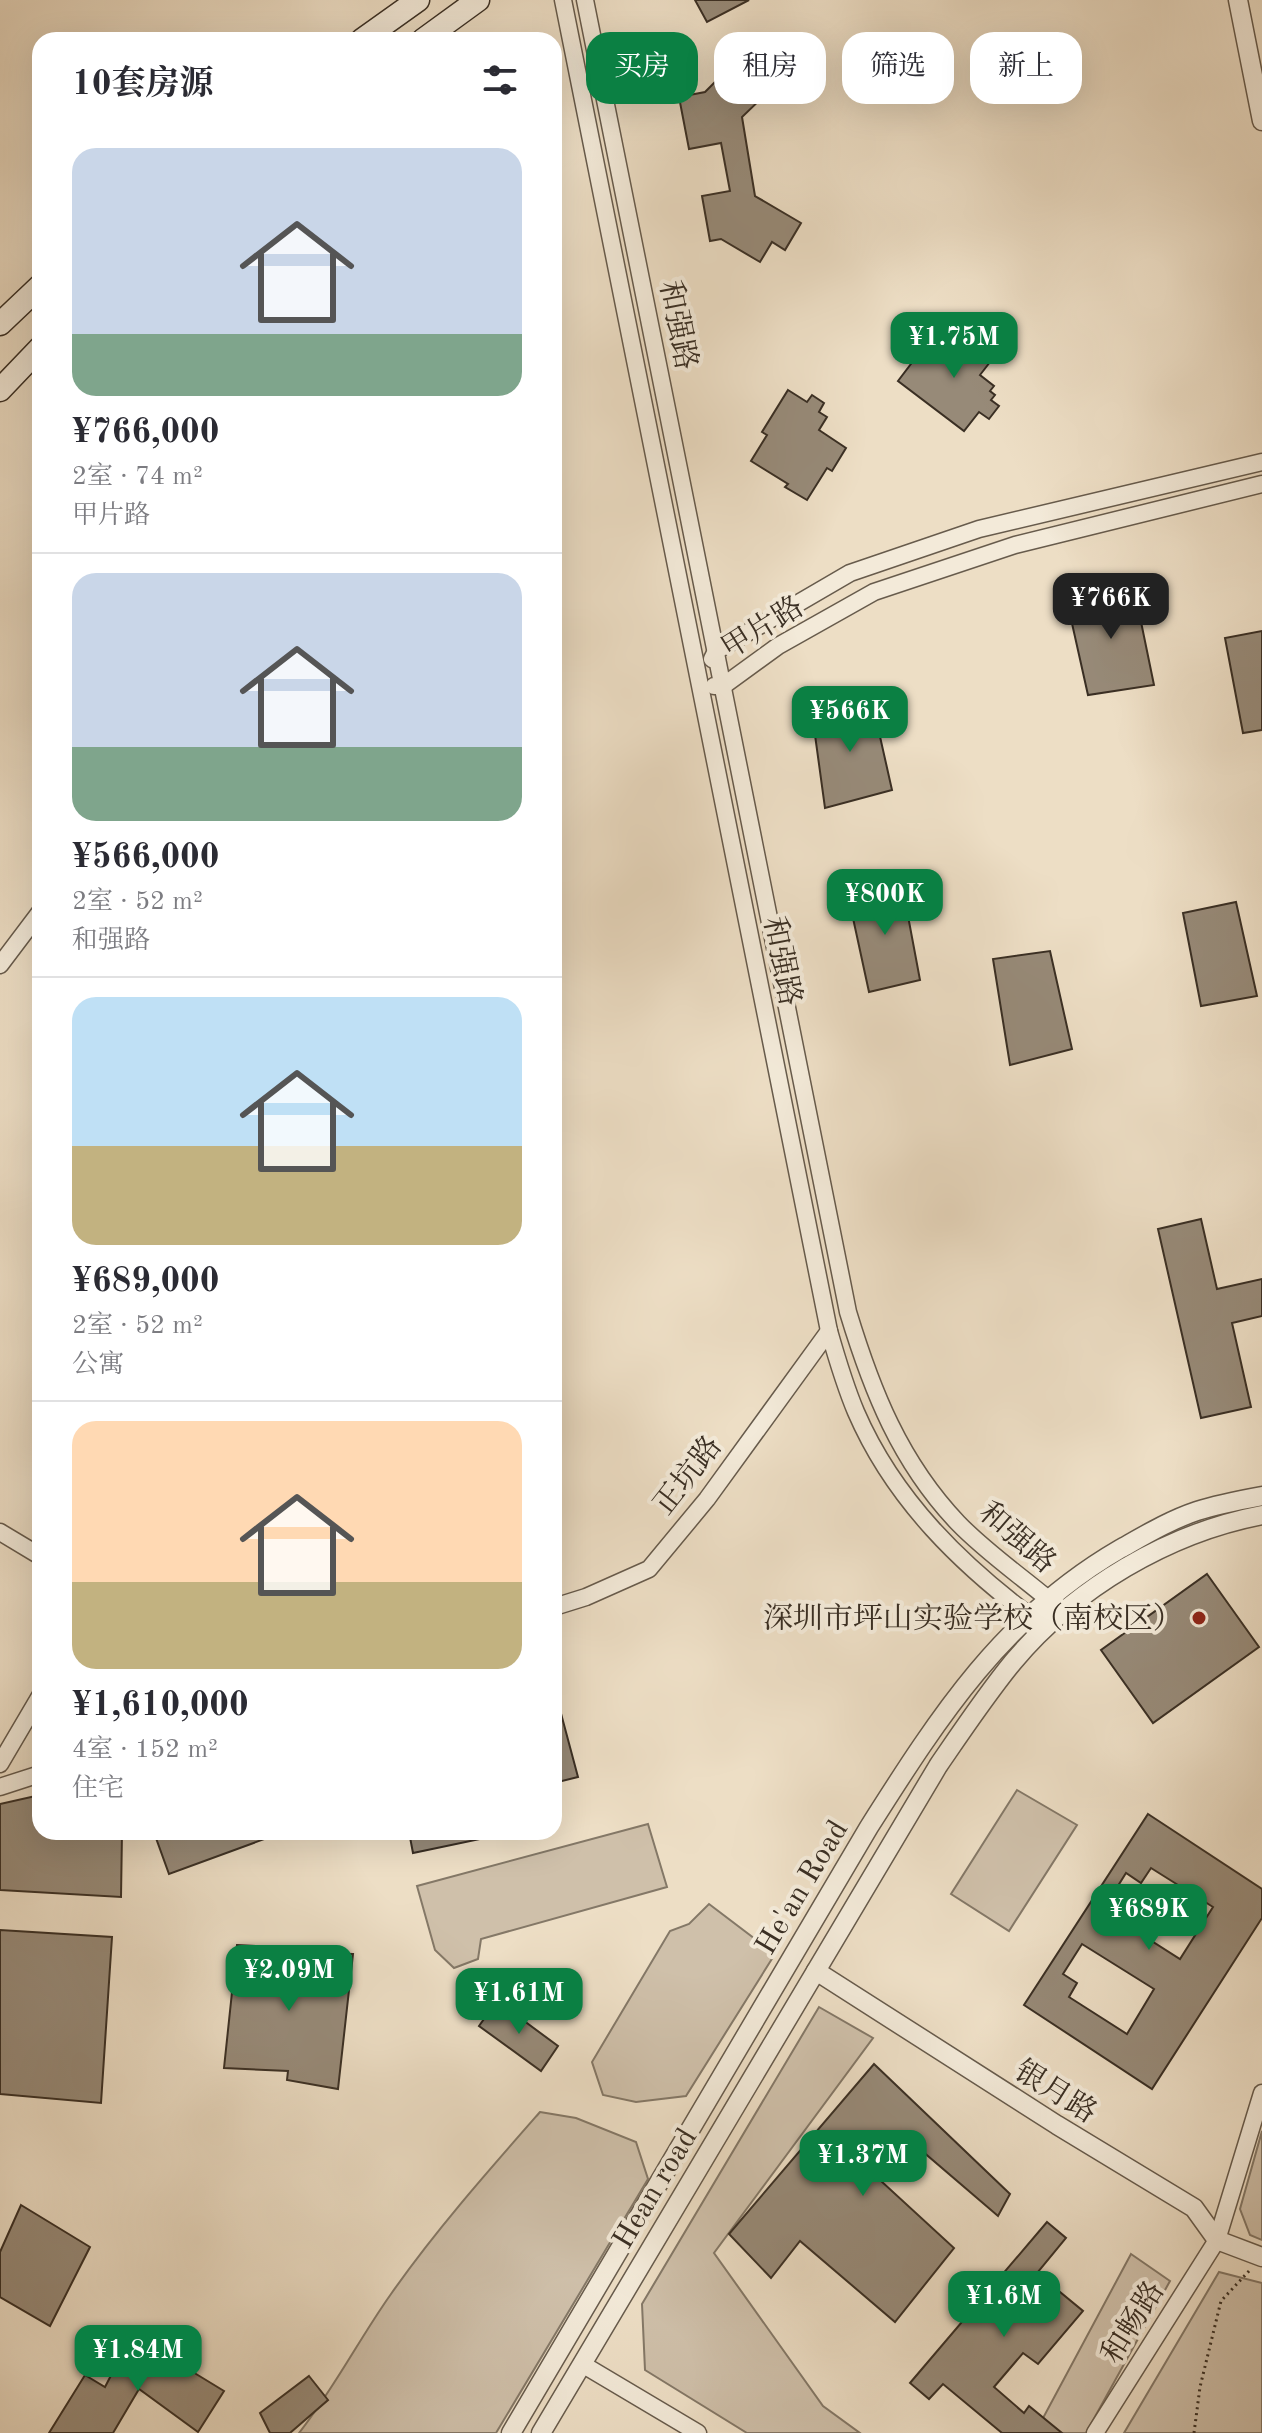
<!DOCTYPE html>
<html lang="zh">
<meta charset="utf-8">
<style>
body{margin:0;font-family:"Old Standard TT","Noto Serif SC",serif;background:#f7f7f7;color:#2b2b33;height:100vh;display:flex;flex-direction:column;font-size:30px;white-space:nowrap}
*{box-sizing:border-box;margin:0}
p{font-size:26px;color:#7c7c81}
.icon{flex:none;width:44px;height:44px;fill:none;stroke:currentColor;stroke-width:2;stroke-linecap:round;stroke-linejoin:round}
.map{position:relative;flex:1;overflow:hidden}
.drawer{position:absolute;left:32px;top:32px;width:530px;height:1808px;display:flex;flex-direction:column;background:#fff;border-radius:24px;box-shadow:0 8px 32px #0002}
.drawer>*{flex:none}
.top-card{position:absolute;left:586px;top:32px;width:556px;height:72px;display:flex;gap:16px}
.price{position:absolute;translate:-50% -68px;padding:0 18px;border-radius:16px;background:#0b8043;color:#fff;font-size:26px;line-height:52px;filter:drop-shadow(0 2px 4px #0008)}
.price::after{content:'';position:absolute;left:50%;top:48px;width:24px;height:18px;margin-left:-12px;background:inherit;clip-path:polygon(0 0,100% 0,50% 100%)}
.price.on{background:#222;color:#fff}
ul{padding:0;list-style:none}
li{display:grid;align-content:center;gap:16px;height:424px;padding:0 40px}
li+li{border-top:2px solid #e1e1e2}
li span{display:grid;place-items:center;height:248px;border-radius:24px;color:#555}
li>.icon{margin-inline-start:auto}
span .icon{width:144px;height:144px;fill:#fffc;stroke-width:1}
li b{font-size:34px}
h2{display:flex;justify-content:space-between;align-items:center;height:96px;padding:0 40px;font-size:34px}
.chip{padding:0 28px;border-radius:24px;background:#fff;box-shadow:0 8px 32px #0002;font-size:28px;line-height:72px}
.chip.on{background:#0b8043;color:#fff}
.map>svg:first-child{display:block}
.green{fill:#cfc0aa;stroke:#847867;stroke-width:2}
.building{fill:#978a78;stroke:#3a2f24;stroke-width:2;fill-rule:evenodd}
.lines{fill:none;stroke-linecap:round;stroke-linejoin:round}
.minor-casing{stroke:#675b4c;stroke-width:19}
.tertiary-casing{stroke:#675b4c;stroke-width:21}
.secondary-casing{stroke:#3a2f24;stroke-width:25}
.path{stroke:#3a2f24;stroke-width:3;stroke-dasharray:2 4;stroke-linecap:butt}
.minor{stroke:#f3ead9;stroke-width:16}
.tertiary{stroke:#f3ead9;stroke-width:18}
.secondary{stroke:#f3ead9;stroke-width:22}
.poi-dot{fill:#8f2418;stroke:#f3ead9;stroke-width:3}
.labels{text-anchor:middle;stroke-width:8;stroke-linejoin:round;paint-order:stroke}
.street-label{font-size:30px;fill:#3a2f24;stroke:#f3ead9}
.poi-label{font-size:30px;fill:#3a2f24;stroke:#f3ead9;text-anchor:end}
</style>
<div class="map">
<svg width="1262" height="2433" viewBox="0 0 1262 2433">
<rect width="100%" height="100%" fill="#eddec5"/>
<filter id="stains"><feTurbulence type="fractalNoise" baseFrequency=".0025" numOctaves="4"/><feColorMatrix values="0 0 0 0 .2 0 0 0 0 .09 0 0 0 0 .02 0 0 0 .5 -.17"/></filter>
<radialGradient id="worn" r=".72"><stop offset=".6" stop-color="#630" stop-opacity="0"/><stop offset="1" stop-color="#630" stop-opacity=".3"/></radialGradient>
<g class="green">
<polygon points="1017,1790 1077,1825 1009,1931 951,1894"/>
<polygon points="648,1824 667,1887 481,1939 478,1959 454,1968 435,1950 417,1886"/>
<polygon points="709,1904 775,1954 686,2096 636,2102 603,2095 592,2062 670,1931 689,1924"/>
<polygon points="819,2007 873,2038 714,2253 823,2406 860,2433 747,2433 645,2370 642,2304"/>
<path d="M 540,2112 L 576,2118 L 636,2142 L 648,2179 L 496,2433 L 299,2433 C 334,2389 359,2339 391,2294 C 435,2231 489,2170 540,2112 Z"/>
<polygon points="1262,2131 1262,2240 1250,2235 1240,2209"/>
<polygon points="1131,2254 1170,2281 1086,2433 1035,2433"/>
<polygon points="1219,2272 1262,2283 1262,2433 1124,2433"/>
</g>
<g class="building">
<polygon points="695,0 749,0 707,22"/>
<polygon points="728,69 743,85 751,76 767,93 742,117 755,196 801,223 785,250 772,242 760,262 721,239 710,241 702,196 730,191 721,143 689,149 679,97 705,92"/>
<polygon points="977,328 991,338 986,345 997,353 980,375 994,386 990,391 995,395 991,400 999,406 989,419 979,412 964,431 898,381 930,339 955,358"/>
<polygon points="788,390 807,402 812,395 824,403 819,412 827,417 819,430 846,448 832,471 827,468 807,500 785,487 788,484 751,461 767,435 762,432"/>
<polygon points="1133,583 1154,685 1088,695 1067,601"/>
<polygon points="1262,631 1262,730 1243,733 1225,638"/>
<polygon points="872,701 892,790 825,808 812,713"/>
<polygon points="902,884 920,980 869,992 848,895"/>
<polygon points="1236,902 1257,996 1201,1006 1183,913"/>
<polygon points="1050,951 1072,1049 1010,1065 993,959"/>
<polygon points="1201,1219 1217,1289 1262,1279 1262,1316 1232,1323 1251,1407 1201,1418 1158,1229"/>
<polygon points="1207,1574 1259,1647 1153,1723 1101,1650"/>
<polygon points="559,1706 578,1777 554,1783 554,1707"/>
<polygon points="40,1795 40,1832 122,1832 121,1897 0,1890 0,1804"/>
<path d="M 1148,1814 L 1262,1889 L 1262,1918 L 1152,2089 L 1024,2005 ZM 1151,1868 L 1213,1907 L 1180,1959 L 1103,1910 L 1126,1873 L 1141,1883 ZM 1082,1944 L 1154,1989 L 1127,2034 L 1069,1997 L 1077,1983 L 1063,1974 Z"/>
<polygon points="171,1832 278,1832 278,1834 169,1874 156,1838"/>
<polygon points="409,1832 479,1832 480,1839 413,1853"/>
<polygon points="0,1930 112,1937 101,2103 0,2094"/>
<polygon points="237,1945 291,1948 290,1953 353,1954 338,2089 287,2080 288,2071 224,2068"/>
<polygon points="497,2001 558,2046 541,2071 479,2026"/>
<polygon points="874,2064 1010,2194 998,2216 915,2145 881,2181 954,2248 895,2322 800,2241 771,2278 729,2234"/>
<polygon points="21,2205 90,2247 50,2326 0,2297 0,2252"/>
<polygon points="1047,2222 1066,2238 1037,2273 1083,2311 1038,2364 1023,2353 994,2387 1024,2413 1029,2406 1062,2433 1002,2433 943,2384 929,2399 910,2383"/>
<polygon points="132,2335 224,2391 198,2432 139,2389 113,2433 49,2433 85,2375 105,2387"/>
<polygon points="309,2376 328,2400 290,2433 270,2433 260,2413"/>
</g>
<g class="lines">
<g class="minor-casing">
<g id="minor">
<path d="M 563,0 L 829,1331 C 837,1359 845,1386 856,1412 C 894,1500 962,1566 1038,1622"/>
<path d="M 585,0 L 848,1312 C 872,1391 900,1462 958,1523 C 985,1551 1018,1574 1048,1599 L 1047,1610"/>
<polyline points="712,659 716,651 850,573 979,529 1262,462"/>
<polyline points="714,686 723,686 778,646 874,592 1015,545 1262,484"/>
<polyline points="0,965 40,912"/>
<polyline points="0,1532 40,1556"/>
<polyline points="554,1607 586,1597 649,1569 707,1499 829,1331"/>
<polyline points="0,1764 40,1696"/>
<polyline points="0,1787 40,1774"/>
<polyline points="582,2364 698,2433"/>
<polyline points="1095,2433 1217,2240 1262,2093"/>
</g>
</g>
<g class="tertiary-casing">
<g id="tertiary">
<polyline points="1238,0 1262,121"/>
<polyline points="816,1971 1057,2125 1194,2208 1217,2240 1262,2257"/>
<path d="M 511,2433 L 869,1827 C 940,1715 1003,1617 1120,1549 C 1145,1535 1170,1520 1197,1511 C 1218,1504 1240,1500 1262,1496"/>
<path d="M 541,2433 L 938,1766 C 962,1731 986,1695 1013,1662 C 1075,1588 1168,1533 1262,1515"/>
</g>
</g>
<g class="secondary-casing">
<g id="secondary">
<polyline points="362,40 418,0"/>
<polyline points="423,40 478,0"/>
<polyline points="0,324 40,286"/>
<polyline points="0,390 40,348"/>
</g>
</g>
<polyline class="path" points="1194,2433 1200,2387 1221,2301 1249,2271"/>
<use href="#minor" class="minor"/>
<use href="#tertiary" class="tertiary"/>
<use href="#secondary" class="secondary"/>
</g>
<circle class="poi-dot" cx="1199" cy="1618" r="8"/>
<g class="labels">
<g class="street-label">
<text transform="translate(679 325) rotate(79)" y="10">和强路</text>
<text transform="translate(762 627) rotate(-32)" y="10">甲片路</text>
<text transform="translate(783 961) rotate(79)" y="10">和强路</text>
<text transform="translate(687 1475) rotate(-52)" y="10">正坑路</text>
<text transform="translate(1018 1537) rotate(41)" y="10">和强路</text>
<text transform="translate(801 1887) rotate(-59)" y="10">He'an Road</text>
<text transform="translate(1056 2091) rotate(32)" y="10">银月路</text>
<text transform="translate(654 2188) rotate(-59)" y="10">Hean road</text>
<text transform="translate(1132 2322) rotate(-58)" y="10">和畅路</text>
</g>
<g class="poi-label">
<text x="1183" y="1628">深圳市坪山实验学校（南校区）</text>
</g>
</g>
<rect width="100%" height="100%" filter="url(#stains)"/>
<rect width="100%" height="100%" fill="url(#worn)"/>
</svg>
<b class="price" style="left:954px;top:380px">¥1.75M</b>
<b class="price on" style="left:1111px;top:641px">¥766K</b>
<b class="price" style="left:850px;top:754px">¥566K</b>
<b class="price" style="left:885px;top:937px">¥800K</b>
<b class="price" style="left:1149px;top:1952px">¥689K</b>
<b class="price" style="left:289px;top:2013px">¥2.09M</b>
<b class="price" style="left:519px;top:2036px">¥1.61M</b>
<b class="price" style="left:863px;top:2198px">¥1.37M</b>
<b class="price" style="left:1004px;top:2339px">¥1.6M</b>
<b class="price" style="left:138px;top:2393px">¥1.84M</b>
<div class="top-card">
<a class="chip on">买房</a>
<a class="chip">租房</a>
<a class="chip">筛选</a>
<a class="chip">新上</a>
</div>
<section class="drawer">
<h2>10套房源<svg class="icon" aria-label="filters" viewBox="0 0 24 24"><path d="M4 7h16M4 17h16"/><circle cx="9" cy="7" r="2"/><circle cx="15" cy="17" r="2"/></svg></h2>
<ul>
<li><span style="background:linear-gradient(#c9d6e8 75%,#7fa58c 0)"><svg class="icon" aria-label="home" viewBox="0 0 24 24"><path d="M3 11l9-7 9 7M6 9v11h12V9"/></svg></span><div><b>¥766,000</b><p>2室 · 74 m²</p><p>甲片路</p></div></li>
<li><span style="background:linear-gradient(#c9d6e8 70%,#7fa58c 0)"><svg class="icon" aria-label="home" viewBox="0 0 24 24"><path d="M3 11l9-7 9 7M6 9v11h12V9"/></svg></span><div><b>¥566,000</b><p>2室 · 52 m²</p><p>和强路</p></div></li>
<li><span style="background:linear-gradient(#bfe0f5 60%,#c2b280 0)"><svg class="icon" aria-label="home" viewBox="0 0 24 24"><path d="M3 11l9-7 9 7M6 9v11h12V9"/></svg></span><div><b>¥689,000</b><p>2室 · 52 m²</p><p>公寓</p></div></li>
<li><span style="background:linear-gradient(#ffd9b3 65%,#c2b280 0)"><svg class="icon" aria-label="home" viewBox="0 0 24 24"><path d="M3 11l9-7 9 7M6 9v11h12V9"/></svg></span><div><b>¥1,610,000</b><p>4室 · 152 m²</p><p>住宅</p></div></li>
</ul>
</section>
</div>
